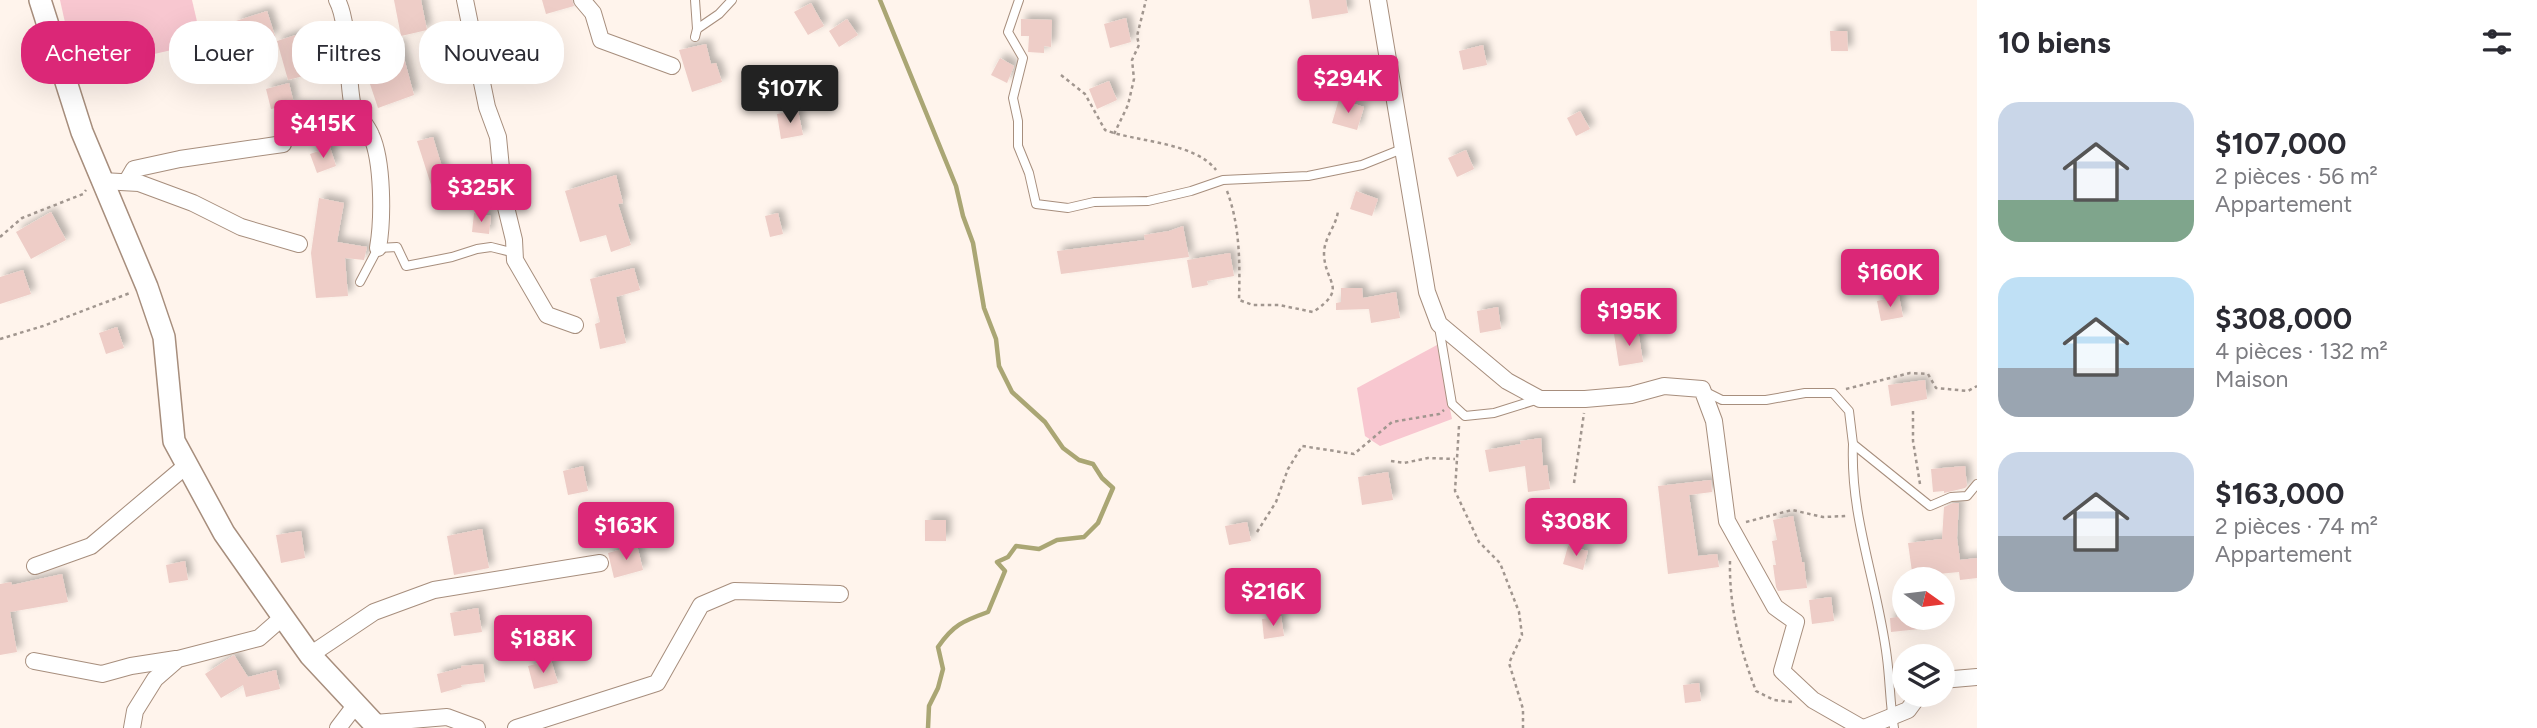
<!DOCTYPE html>
<html lang="fr">
<meta charset="utf-8">
<style>
body{margin:0;font-family:Figtree,sans-serif;background:#f2f2f3;color:#2b2b33;height:100vh;display:flex;flex-direction:column;font-size:26px;white-space:nowrap}
*{box-sizing:border-box;margin:0}
p{font-size:23px;color:#7c7c81}
.icon{flex:none;width:38px;height:38px;fill:none;stroke:currentColor;stroke-width:2;stroke-linecap:round;stroke-linejoin:round}
.map{position:relative;flex:1;overflow:hidden}
.details{display:flex;flex-direction:column;background:#fff;width:560px}
.details>*{flex:none}
.top-card{position:absolute;left:21px;top:21px;width:665px;height:63px;display:flex;gap:14px}
.needle{width:46px;rotate:104deg}
.buttons{position:absolute;left:1892px;top:567px;display:grid;gap:14px}
.buttons a{display:grid;place-items:center;width:63px;height:63px;border-radius:50%;background:#fff;box-shadow:0 7px 28px #0002;font-size:35px}
.price{position:absolute;translate:-50% -60px;padding:0 16px;border-radius:7px;background:#db2777;color:#fff;font-size:23px;line-height:46px;filter:drop-shadow(0 2px 4px #0008)}
.price::after{content:'';position:absolute;left:50%;top:42px;width:21px;height:16px;margin-left:-10px;background:inherit;clip-path:polygon(0 0,100% 0,50% 100%)}
.price.current{background:#222;color:#fff}
ul{padding:0;list-style:none}
li{display:flex;align-items:center;gap:21px;height:175px;padding:0 21px}
li span{display:grid;place-items:center;flex:none;width:196px;height:140px;border-radius:21px;color:#555}
li>.icon{margin-inline-start:auto}
span .icon{width:84px;height:84px;fill:#fffc;stroke-width:1}
li b{font-size:30px}
h2{display:flex;justify-content:space-between;align-items:center;height:84px;padding:0 21px;font-size:30px}
.chip{padding:0 24px;border-radius:28px;background:#fff;box-shadow:0 7px 28px #0002;font-size:24px;line-height:63px}
.chip.current{background:#db2777;color:#fff}
main{display:flex;flex:1;min-height:0}
.map>svg:first-child{display:block}
.green{fill:#f8c7d0}
.lines{fill:none;stroke-linecap:round;stroke-linejoin:round}
.stream{stroke:#aaa674;stroke-width:4.5}
.building{fill:#eecdc7;filter:url(#shadow)}
.service-casing{stroke:#a78e7d;stroke-width:10}
.minor-casing{stroke:#a78e7d;stroke-width:18}
.tertiary-casing{stroke:#a78e7d;stroke-width:24}
.path{stroke:#a1968f;stroke-width:2.5;stroke-dasharray:3.5 3.5;stroke-linecap:butt}
.service{stroke:#fff;stroke-width:8}
.minor{stroke:#fff;stroke-width:16}
.tertiary{stroke:#fff;stroke-width:21}
</style>
<main>
<div class="map">
<svg width="1977" height="728" viewBox="0 0 1977 728">
<defs>
<filter id="shadow"><feDropShadow dx="5" dy="-5" stdDeviation="3.5" flood-color="#0004"/></filter>
</defs>
<rect width="100%" height="100%" fill="#fff4ec"/>
<g class="green">
<polygon points="60,0 192,0 202,43 76,72"/>
<polygon points="1437,345 1452,419 1380,446 1365,436 1357,388"/>
</g>
<g class="lines">
<path class="stream" d="M 880,0 L 956,186 L 963,216 L 973,243 L 984,308 L 996,339 L 999,366 L 1012,392 L 1045,422 L 1063,448 L 1079,460 L 1093,464 L 1102,478 L 1113,488 L 1098,523 L 1084,537 L 1057,540 L 1039,549 L 1016,546 L 1008,557 L 997,562 L 1005,571 L 988,612 C 963,621 953,625 938,647 L 943,669 L 938,688 L 929,706 L 928,728"/>
</g>
<g class="building">
<polygon points="394,0 421,0 427,30 401,36"/>
<polygon points="542,0 572,0 574,6 546,14"/>
<polygon points="1309,0 1346,0 1348,13 1312,19"/>
<polygon points="811,3 824,26 808,35 794,12"/>
<polygon points="267,11 275,36 243,46 236,21"/>
<polygon points="1126,18 1131,42 1110,48 1104,24"/>
<polygon points="847,19 858,35 839,47 829,31"/>
<polygon points="1021,19 1052,20 1051,47 1044,46 1044,53 1028,52 1029,36 1021,36"/>
<polygon points="1830,31 1847,31 1848,51 1831,51"/>
<polygon points="299,34 311,74 288,80 277,41"/>
<polygon points="400,43 414,95 378,108 368,78 360,82 359,69 369,64 370,66 389,60 386,46"/>
<polygon points="706,44 711,64 716,63 722,82 692,92 679,50"/>
<polygon points="1483,45 1487,65 1463,70 1459,51"/>
<polygon points="205,47 213,71 189,78 181,54"/>
<polygon points="1000,58 1014,66 1007,83 991,75"/>
<polygon points="1109,81 1117,100 1097,109 1089,89"/>
<polygon points="289,83 294,104 271,109 266,89"/>
<polygon points="1339,99 1364,107 1357,130 1332,123"/>
<polygon points="302,108 306,123 289,127 285,113"/>
<polygon points="798,110 803,135 781,139 777,114"/>
<polygon points="1580,111 1590,129 1576,136 1567,118"/>
<polygon points="433,137 448,187 433,191 417,141"/>
<polygon points="330,147 336,166 317,173 310,154"/>
<polygon points="1466,150 1474,169 1457,177 1448,158"/>
<polygon points="616,175 623,203 618,204 631,245 611,252 606,235 580,242 565,191"/>
<polygon points="1356,191 1378,199 1372,216 1350,209"/>
<polygon points="319,198 344,203 337,242 367,247 364,260 345,258 348,296 316,298 311,253"/>
<polygon points="51,212 66,240 31,259 16,232"/>
<polygon points="474,213 491,216 489,234 472,232"/>
<polygon points="778,213 783,234 770,237 765,216"/>
<polygon points="1183,226 1189,257 1061,274 1057,251 1145,240 1144,235 1169,231"/>
<polygon points="1230,253 1234,276 1207,281 1208,285 1192,288 1187,260"/>
<polygon points="634,268 640,290 616,297 626,343 600,349 595,324 600,322 590,279"/>
<polygon points="23,270 31,294 0,304 0,277"/>
<polygon points="1341,288 1362,288 1363,298 1396,292 1400,318 1371,323 1369,309 1336,310 1336,303 1341,302"/>
<polygon points="1899,296 1903,317 1881,321 1877,301"/>
<polygon points="1498,307 1501,329 1480,333 1477,311"/>
<polygon points="117,327 124,348 106,354 99,333"/>
<polygon points="1638,330 1643,362 1619,366 1614,334"/>
<polygon points="1925,380 1927,399 1891,406 1888,385"/>
<polygon points="1541,438 1543,466 1547,465 1550,489 1528,492 1525,466 1489,472 1485,450 1521,444 1520,441"/>
<polygon points="583,466 588,491 568,495 563,471"/>
<polygon points="1965,466 1967,486 1965,488 1944,493 1944,491 1933,492 1931,469"/>
<polygon points="1388,472 1393,500 1362,505 1358,477"/>
<polygon points="1711,480 1712,492 1689,495 1698,556 1717,554 1719,567 1668,574 1658,486"/>
<polygon points="1953,503 1959,503 1957,538 1960,560 1977,558 1977,578 1960,580 1959,572 1927,575 1928,579 1913,579 1908,543 1942,539 1944,507"/>
<polygon points="1793,516 1802,562 1804,562 1807,588 1778,591 1776,587 1773,565 1776,565 1772,541 1777,540 1773,520"/>
<rect x="925" y="520" width="21" height="21"/>
<polygon points="1247,522 1251,541 1229,545 1225,526"/>
<polygon points="482,529 489,568 454,575 447,536"/>
<polygon points="301,531 305,558 281,563 276,535"/>
<polygon points="637,545 643,570 614,578 608,553"/>
<polygon points="1568,546 1588,551 1583,570 1563,564"/>
<polygon points="185,561 188,580 169,583 166,565"/>
<polygon points="62,574 68,602 10,612 17,652 0,655 0,584 11,582 12,585"/>
<polygon points="1831,597 1834,621 1812,624 1809,600"/>
<polygon points="478,608 482,632 454,636 450,613"/>
<polygon points="1281,616 1284,636 1264,639 1262,619"/>
<polygon points="1904,616 1904,618 1918,618 1919,629 1891,632 1890,618"/>
<polygon points="234,655 248,677 276,670 280,689 246,697 243,685 221,698 205,674"/>
<polygon points="551,660 558,683 534,689 528,666"/>
<polygon points="483,664 485,682 461,685 462,687 441,693 437,674 461,668 461,666"/>
<polygon points="1699,683 1701,701 1685,703 1683,685"/>
</g>
<g class="lines">
<g class="service-casing">
<g id="service">
<polyline points="695,0 697,29"/>
<polyline points="1019,0 1008,32 1023,58 1013,98 1018,121 1018,146 1029,173 1036,204 1068,208 1094,202 1148,201 1191,191 1223,180 1308,176 1362,165 1402,149"/>
<polyline points="695,37 697,29 719,14 732,0"/>
<polyline points="360,282 378,248 397,247 406,266 452,257 477,249 491,247 515,253"/>
<polyline points="1439,327 1452,404 1465,416 1494,413 1539,399"/>
<polyline points="1704,391 1722,400 1766,400 1805,393 1833,393 1849,411 1853,444 1930,506 1951,497 1967,496 1977,484"/>
<path d="M 1853,444 C 1850,519 1878,584 1887,658 C 1890,681 1890,705 1894,728"/>
</g>
</g>
<g class="minor-casing">
<g id="minor">
<path d="M 337,0 C 349,22 347,75 352,102 C 355,114 366,123 371,135 C 383,161 383,219 378,248"/>
<polyline points="465,0 487,107 498,137 504,199 514,240 515,260 547,315 575,325"/>
<polyline points="582,0 593,13 601,40 672,66"/>
<polyline points="1378,0 1427,292 1439,324 1507,381 1540,399 1585,399 1631,395 1664,386 1702,389 1714,421 1727,521 1775,607 1796,622 1782,671 1813,700 1862,728"/>
<polyline points="102,181 139,183 193,203 241,227 299,244"/>
<polyline points="127,181 134,169 180,159 283,144"/>
<polyline points="35,566 91,546 187,465"/>
<polyline points="310,655 374,612 434,590 600,563"/>
<polyline points="34,661 102,674 131,666 176,659"/>
<polyline points="1942,680 1977,677"/>
<polyline points="375,723 447,717 477,728"/>
<polyline points="132,728 135,711 155,679 178,659 259,638 283,617"/>
<polyline points="338,728 357,703"/>
<polyline points="516,728 657,683 701,605 734,591 840,594"/>
<polyline points="1864,728 1908,710 1919,695"/>
</g>
</g>
<g class="tertiary-casing">
<polyline id="tertiary" points="40,0 82,132 147,287 164,337 174,441 224,533 283,617 310,655 378,728"/>
</g>
<g class="path">
<path d="M 1061,75 L 1085,94 L 1105,130 C 1136,142 1195,142 1216,170"/>
<polyline points="1114,134 1128,105 1134,79 1132,60 1139,45 1137,36 1146,0"/>
<path d="M 1227,191 C 1240,225 1240,264 1239,300 L 1253,305 L 1279,305 L 1313,312 C 1349,288 1325,284 1324,254 C 1324,237 1336,227 1338,211"/>
<polyline points="0,237 22,218 83,194 86,190"/>
<polyline points="0,339 43,326 130,293"/>
<polyline points="1846,389 1910,373 1928,374 1936,388 1968,391 1977,386"/>
<polyline points="1913,411 1913,441 1920,484"/>
<polyline points="1459,426 1455,491 1479,542 1500,563 1519,612 1522,635 1509,663 1523,709 1523,728"/>
<polyline points="1391,461 1404,463 1428,458 1455,459"/>
<polyline points="1574,483 1584,413"/>
<polyline points="1746,522 1792,510 1823,517 1846,516"/>
<polyline points="1257,532 1276,502 1288,469 1302,446 1354,454 1392,422 1439,414 1444,410"/>
<path d="M 1730,561 C 1729,607 1740,649 1756,691 L 1774,700 L 1792,702"/>
</g>
<use href="#service" class="service"/>
<use href="#minor" class="minor"/>
<use href="#tertiary" class="tertiary"/>
</g>
</svg>
<div class="buttons">
<a><svg class="needle" viewBox="-14 -14 28 28"><path d="M0-13l5 13h-10z" fill="#e53935"/><path d="M0 13l5-13h-10z" fill="#7c7c81"/></svg></a>
<a><svg class="icon" aria-label="layers" viewBox="0 0 24 24"><path d="M12 4l9 5-9 5-9-5zM3 14l9 5 9-5"/></svg></a>
</div>
<b class="price" style="left:1348px;top:115px">$294K</b>
<b class="price current" style="left:790px;top:125px">$107K</b>
<b class="price" style="left:323px;top:160px">$415K</b>
<b class="price" style="left:481px;top:224px">$325K</b>
<b class="price" style="left:1890px;top:309px">$160K</b>
<b class="price" style="left:1629px;top:348px">$195K</b>
<b class="price" style="left:1576px;top:558px">$308K</b>
<b class="price" style="left:626px;top:562px">$163K</b>
<b class="price" style="left:1273px;top:628px">$216K</b>
<b class="price" style="left:543px;top:675px">$188K</b>
<div class="top-card">
<a class="chip current">Acheter</a>
<a class="chip">Louer</a>
<a class="chip">Filtres</a>
<a class="chip">Nouveau</a>
</div>
</div>
<section class="details">
<h2>10 biens<svg class="icon" aria-label="filters" viewBox="0 0 24 24"><path d="M4 7h16M4 17h16"/><circle cx="9" cy="7" r="2"/><circle cx="15" cy="17" r="2"/></svg></h2>
<ul>
<li><span style="background:linear-gradient(#c9d6e8 70%,#7fa58c 0)"><svg class="icon" aria-label="home" viewBox="0 0 24 24"><path d="M3 11l9-7 9 7M6 9v11h12V9"/></svg></span><div><b>$107,000</b><p>2 pièces · 56 m²</p><p>Appartement</p></div></li>
<li><span style="background:linear-gradient(#bfe0f5 65%,#9aa5b1 0)"><svg class="icon" aria-label="home" viewBox="0 0 24 24"><path d="M3 11l9-7 9 7M6 9v11h12V9"/></svg></span><div><b>$308,000</b><p>4 pièces · 132 m²</p><p>Maison</p></div></li>
<li><span style="background:linear-gradient(#c9d6e8 60%,#9aa5b1 0)"><svg class="icon" aria-label="home" viewBox="0 0 24 24"><path d="M3 11l9-7 9 7M6 9v11h12V9"/></svg></span><div><b>$163,000</b><p>2 pièces · 74 m²</p><p>Appartement</p></div></li>
</ul>
</section>
</main>
